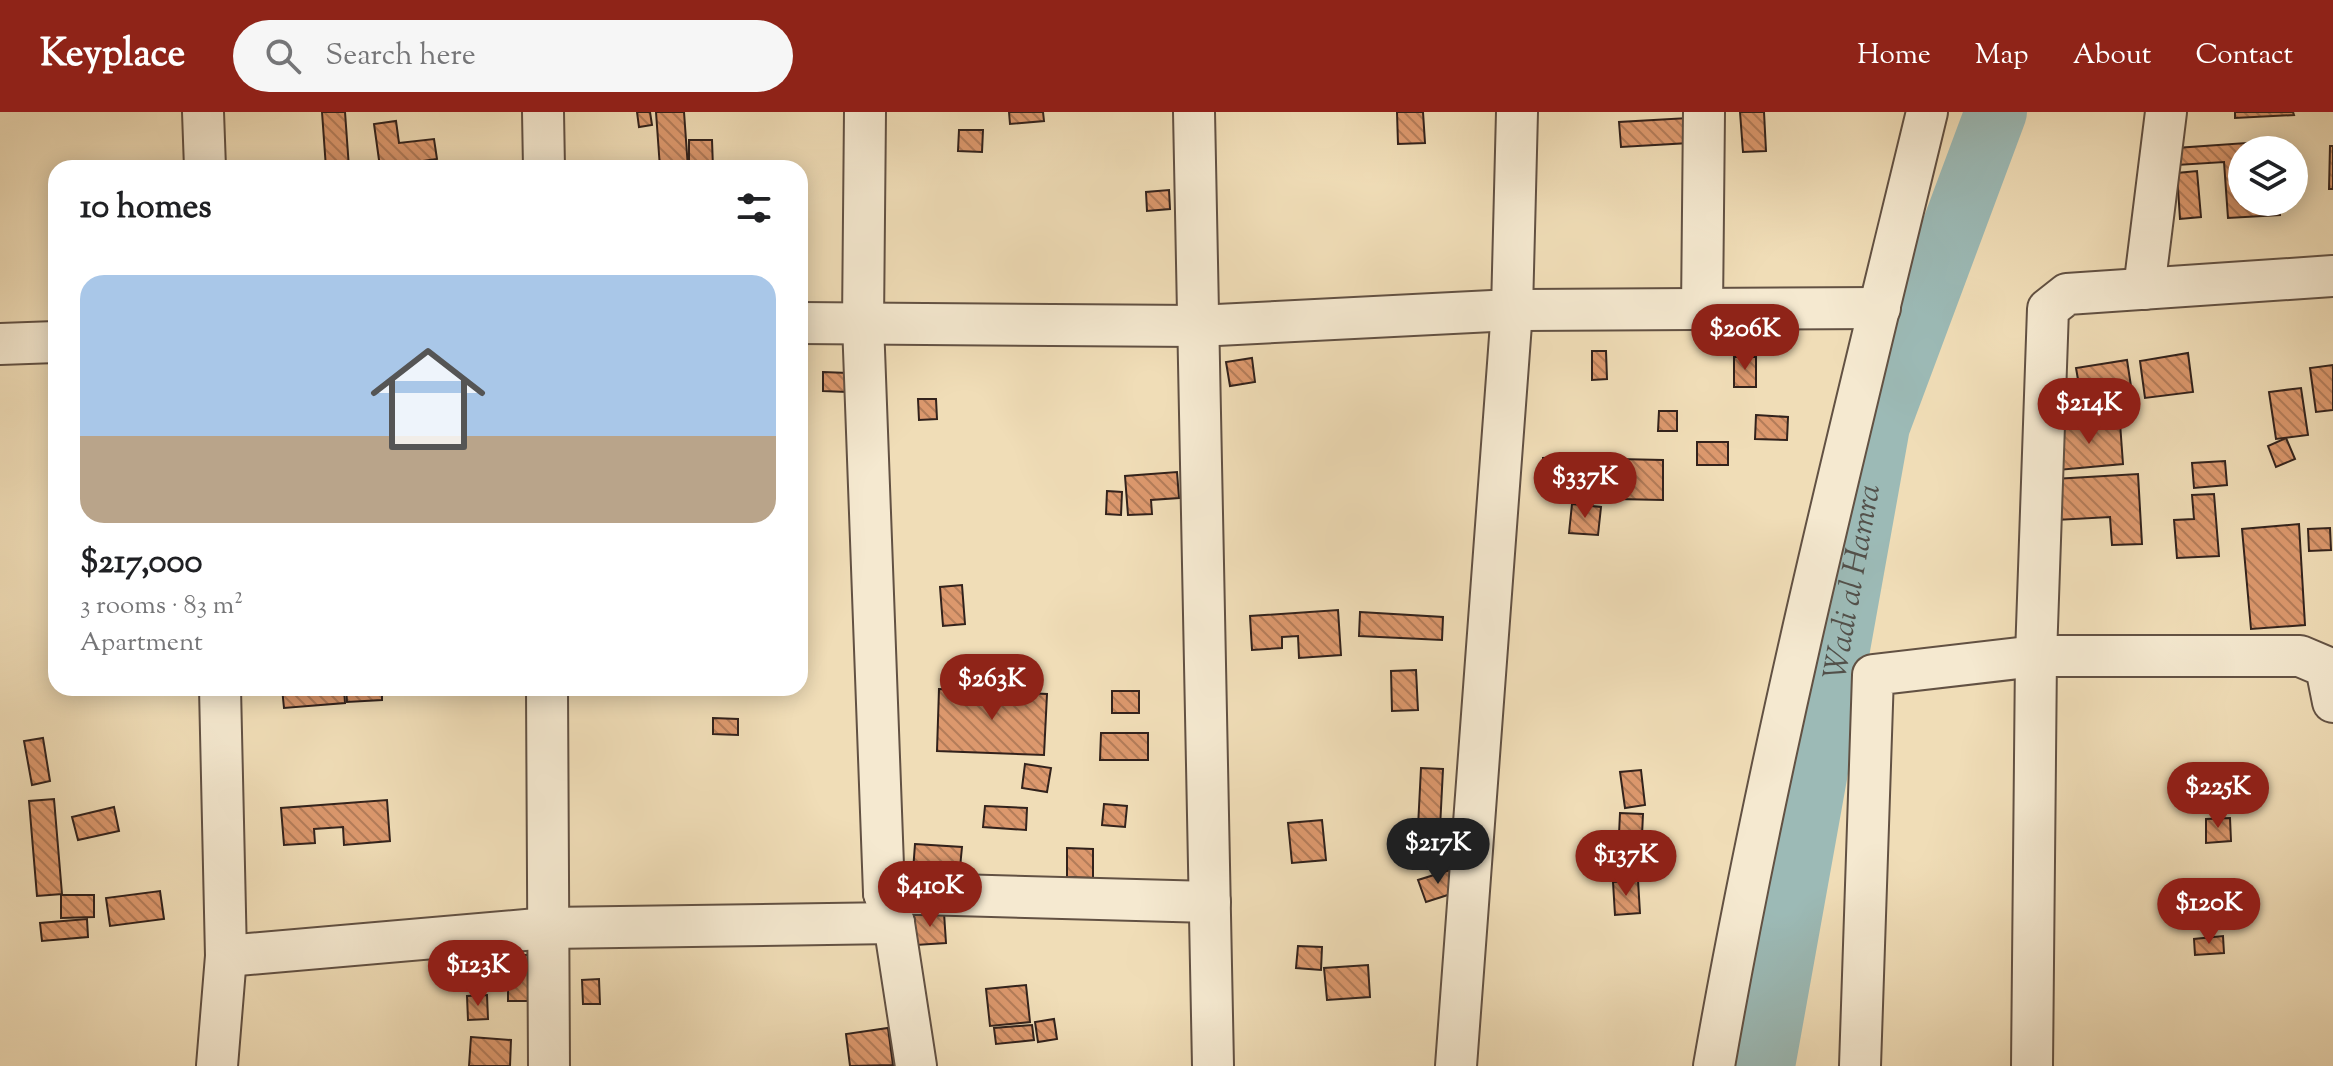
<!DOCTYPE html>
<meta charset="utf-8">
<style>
body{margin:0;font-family:"Sorts Mill Goudy",serif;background:#f6f6f6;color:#202124;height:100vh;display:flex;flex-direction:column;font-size:30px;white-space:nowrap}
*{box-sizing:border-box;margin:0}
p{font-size:26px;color:#757577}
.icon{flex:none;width:44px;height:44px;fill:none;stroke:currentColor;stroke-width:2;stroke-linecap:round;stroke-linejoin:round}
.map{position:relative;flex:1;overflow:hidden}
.details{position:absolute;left:48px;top:48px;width:760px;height:536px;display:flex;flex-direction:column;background:#fff;border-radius:24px;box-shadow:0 4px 20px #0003}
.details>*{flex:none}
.buttons{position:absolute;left:2228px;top:24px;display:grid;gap:16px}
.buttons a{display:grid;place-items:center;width:80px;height:80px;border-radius:50%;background:#fff;box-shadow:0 4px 20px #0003;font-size:40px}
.price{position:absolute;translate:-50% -68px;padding:0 18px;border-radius:28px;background:#8f2418;color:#fff;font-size:26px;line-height:52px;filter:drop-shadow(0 2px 4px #0008)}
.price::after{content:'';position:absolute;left:50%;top:48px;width:24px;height:18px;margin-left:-12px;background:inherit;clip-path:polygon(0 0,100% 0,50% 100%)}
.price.active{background:#222;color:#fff}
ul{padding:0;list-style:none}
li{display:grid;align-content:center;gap:16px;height:424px;padding:0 32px}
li+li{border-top:2px solid #e0e0e0}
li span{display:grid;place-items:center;height:248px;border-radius:24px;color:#555}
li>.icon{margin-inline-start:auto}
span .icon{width:144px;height:144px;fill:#fffc;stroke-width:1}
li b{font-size:34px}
h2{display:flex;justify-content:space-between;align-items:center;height:96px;padding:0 32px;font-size:34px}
header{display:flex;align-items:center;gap:48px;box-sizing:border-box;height:112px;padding:0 40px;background:#8f2418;color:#fff}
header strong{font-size:38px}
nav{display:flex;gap:44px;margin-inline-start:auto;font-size:28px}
.search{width:560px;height:72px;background:#f6f6f6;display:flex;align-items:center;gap:20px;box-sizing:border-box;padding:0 28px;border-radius:44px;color:#757577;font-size:30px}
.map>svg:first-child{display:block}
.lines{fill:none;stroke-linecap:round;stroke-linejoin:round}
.river{stroke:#9cbab6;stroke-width:62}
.building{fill:url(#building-back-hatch);stroke:#32221c;stroke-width:2}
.street-casing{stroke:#625143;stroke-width:44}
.street{stroke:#f5e9d0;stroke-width:40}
.labels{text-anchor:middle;stroke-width:8;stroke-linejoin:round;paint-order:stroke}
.water-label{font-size:32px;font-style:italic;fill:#52504a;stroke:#f5e9d0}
</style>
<header>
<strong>Keyplace</strong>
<div class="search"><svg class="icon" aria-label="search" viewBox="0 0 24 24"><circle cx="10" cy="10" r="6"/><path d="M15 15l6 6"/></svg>Search here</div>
<nav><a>Home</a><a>Map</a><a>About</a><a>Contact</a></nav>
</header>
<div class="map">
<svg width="2333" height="954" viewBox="0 0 2333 954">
<defs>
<pattern id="building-back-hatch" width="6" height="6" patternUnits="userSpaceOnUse" patternTransform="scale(2)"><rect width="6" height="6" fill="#dc986d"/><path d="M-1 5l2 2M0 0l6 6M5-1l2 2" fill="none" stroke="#b37c59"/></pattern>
</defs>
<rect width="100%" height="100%" fill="#f0ddb7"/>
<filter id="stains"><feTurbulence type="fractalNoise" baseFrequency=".0025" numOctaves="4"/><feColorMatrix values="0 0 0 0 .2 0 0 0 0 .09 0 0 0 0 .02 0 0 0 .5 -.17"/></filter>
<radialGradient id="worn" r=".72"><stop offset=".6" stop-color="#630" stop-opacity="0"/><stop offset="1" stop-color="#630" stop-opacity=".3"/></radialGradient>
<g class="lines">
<path class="river" id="s1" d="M 1764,954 L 1879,314 L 1996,0"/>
</g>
<g class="building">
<polygon points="322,0 345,0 349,56 326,56"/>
<polygon points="637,0 650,0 652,13 639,15"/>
<polygon points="656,0 684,0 688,56 660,56"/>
<polygon points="1009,0 1043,0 1044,9 1010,12"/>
<polygon points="1397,0 1423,0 1425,31 1398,32"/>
<polygon points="1740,0 1764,0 1766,39 1743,40"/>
<polygon points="2235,0 2293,0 2294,3 2235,6"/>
<polygon points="1688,6 1689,31 1621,35 1619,10"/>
<polygon points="396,9 399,31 434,27 437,47 380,55 374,12"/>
<polygon points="959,18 983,18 982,40 958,39"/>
<polygon points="689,28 712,28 713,56 689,56"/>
<polygon points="2246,31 2246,38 2242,38 2242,90 2279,90 2280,103 2228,106 2224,50 2177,53 2176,36"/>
<polygon points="2330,34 2333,34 2333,77 2329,77"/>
<polygon points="2197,59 2201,105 2180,107 2177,61"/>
<polygon points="1169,78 1170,97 1147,99 1146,80"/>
<polygon points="1592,239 1606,239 1607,267 1592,268"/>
<polygon points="2188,241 2193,280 2145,286 2140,249"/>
<rect x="1734" y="245" width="22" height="30"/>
<polygon points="1252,246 1255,270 1230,274 1226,250"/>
<polygon points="2127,248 2134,294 2084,302 2076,256"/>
<polygon points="2333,253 2333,298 2316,300 2310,256"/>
<polygon points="823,260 848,261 847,280 823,279"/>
<polygon points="2301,276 2308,323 2276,327 2269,280"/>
<polygon points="918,287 936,287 937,307 919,308"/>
<polygon points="1659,299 1677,299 1677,319 1658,319"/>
<polygon points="1756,303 1788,305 1787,328 1755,327"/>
<polygon points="2120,311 2123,352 2058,358 2055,316"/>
<polygon points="2286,326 2295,347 2276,355 2268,334"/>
<rect x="1697" y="330" width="31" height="23"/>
<polygon points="1609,343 1610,364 1544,367 1543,346"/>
<polygon points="1618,347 1663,348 1663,388 1617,387"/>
<polygon points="2225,349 2227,373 2194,376 2192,351"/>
<polygon points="1177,360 1179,386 1151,388 1152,402 1128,403 1125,364"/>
<polygon points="2138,362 2142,432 2112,433 2110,405 2056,408 2054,367"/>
<polygon points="1107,379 1122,380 1121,403 1106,402"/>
<polygon points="2214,382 2219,444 2177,446 2174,408 2194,407 2192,383"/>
<polygon points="1572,392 1601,395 1598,423 1569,421"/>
<polygon points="2299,412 2305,513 2251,517 2242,417"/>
<polygon points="2330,416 2331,438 2309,439 2308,417"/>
<polygon points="962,473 965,512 943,514 940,475"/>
<polygon points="1338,498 1341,543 1299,546 1298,524 1282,525 1282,536 1252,538 1250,504"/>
<polygon points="1360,500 1443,505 1442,528 1359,524"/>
<polygon points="1416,558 1418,598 1392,599 1391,559"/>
<polygon points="282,576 344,576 345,591 284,596"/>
<polygon points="346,576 382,576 382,588 347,590"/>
<polygon points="939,577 1047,582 1044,643 937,639"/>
<rect x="1112" y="579" width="27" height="22"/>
<polygon points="713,606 738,607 738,623 713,622"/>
<polygon points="1101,621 1148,621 1148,648 1100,648"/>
<polygon points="43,626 50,669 32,673 24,629"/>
<polygon points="1025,652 1051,656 1047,680 1022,676"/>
<polygon points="1421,656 1443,657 1440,716 1418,715"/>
<polygon points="1641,658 1645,693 1625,696 1620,660"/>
<polygon points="2229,674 2230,693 2210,695 2208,676"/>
<polygon points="54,687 62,782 37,784 29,689"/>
<polygon points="387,688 390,729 344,733 343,715 314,717 315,731 284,733 281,696"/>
<polygon points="1104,692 1127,694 1125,715 1102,713"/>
<polygon points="985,694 1027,696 1026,718 983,715"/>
<polygon points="114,695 119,719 78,728 72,705"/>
<polygon points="1620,701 1643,702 1640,766 1617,765"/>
<polygon points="2230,706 2231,729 2206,731 2206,707"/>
<polygon points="1322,708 1326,748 1292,751 1288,711"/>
<polygon points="915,732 962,735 958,776 912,773"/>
<polygon points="1067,736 1093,737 1093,766 1067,765"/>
<polygon points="1450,758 1457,780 1426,790 1418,768"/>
<polygon points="1638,768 1640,801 1615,803 1613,770"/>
<polygon points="160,779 164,807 110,814 106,786"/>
<polygon points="61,783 94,783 94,805 61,806"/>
<polygon points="944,801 946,831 916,833 914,803"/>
<polygon points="87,807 88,825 42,829 40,811"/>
<polygon points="2223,824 2224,841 2195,843 2194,827"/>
<polygon points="1298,834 1322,835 1321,858 1296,856"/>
<rect x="508" y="843" width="26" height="46"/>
<polygon points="1368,853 1370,885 1327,888 1324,856"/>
<polygon points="599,867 600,892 583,892 582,868"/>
<polygon points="1026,873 1030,910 990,914 986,877"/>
<polygon points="487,883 488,907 468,908 467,884"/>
<polygon points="1054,907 1057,927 1038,930 1035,910"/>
<polygon points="1032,913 1034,928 996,932 994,916"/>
<polygon points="888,916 893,953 850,954 846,922"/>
<polygon points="471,925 511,928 510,954 469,954"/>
</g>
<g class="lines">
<g class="street-casing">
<g id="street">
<polyline points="203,0 205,56"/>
<polyline points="543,0 544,56"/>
<polyline points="865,0 863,211 884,781 894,811 916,954"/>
<polyline points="1194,0 1213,954"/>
<polyline points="2144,177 2166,0"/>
<polyline points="1702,198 1704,0"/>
<polyline points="800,211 1197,214 1512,198 1880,196"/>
<polyline points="0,232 56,230"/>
<polyline points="547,576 549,954"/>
<polyline points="884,781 1210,790"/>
<polyline points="226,844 548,816 894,811"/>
<polyline points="217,954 226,844 220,576"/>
<polyline points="1456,954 1512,198 1517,0"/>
<path d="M 1714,954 C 1770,633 1850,317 1927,0"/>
<polyline points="1860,954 1873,563 2036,544 2300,544 2326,555 2333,590"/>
<polyline points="2032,954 2036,544 2048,197 2067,182 2333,164"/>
</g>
</g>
<use href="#street" class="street"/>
</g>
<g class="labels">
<g class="water-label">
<text dy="11" stroke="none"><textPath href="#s1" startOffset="492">Wadi al Hamra</textPath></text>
</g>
</g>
<rect width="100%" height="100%" filter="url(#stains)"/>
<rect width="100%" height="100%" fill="url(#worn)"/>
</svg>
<div class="buttons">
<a><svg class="icon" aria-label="layers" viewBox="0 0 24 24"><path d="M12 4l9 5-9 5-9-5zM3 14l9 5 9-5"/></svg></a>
</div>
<b class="price" style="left:1745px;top:260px">$206K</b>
<b class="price" style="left:2089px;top:334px">$214K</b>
<b class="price" style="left:1585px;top:408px">$337K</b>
<b class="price" style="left:992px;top:610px">$263K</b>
<b class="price" style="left:2218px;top:718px">$225K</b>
<b class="price active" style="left:1438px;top:774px">$217K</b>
<b class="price" style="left:1626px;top:786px">$137K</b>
<b class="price" style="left:930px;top:817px">$410K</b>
<b class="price" style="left:2209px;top:834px">$120K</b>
<b class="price" style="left:478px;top:896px">$123K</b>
<section class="details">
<h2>10 homes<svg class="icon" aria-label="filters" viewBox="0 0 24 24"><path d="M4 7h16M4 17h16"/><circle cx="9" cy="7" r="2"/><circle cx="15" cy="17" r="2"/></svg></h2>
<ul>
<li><span style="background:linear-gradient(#a9c7e8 65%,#b9a48a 0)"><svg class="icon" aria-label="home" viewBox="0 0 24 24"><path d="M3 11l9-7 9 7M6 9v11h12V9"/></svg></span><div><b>$217,000</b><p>3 rooms · 83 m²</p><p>Apartment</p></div></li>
</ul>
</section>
</div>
